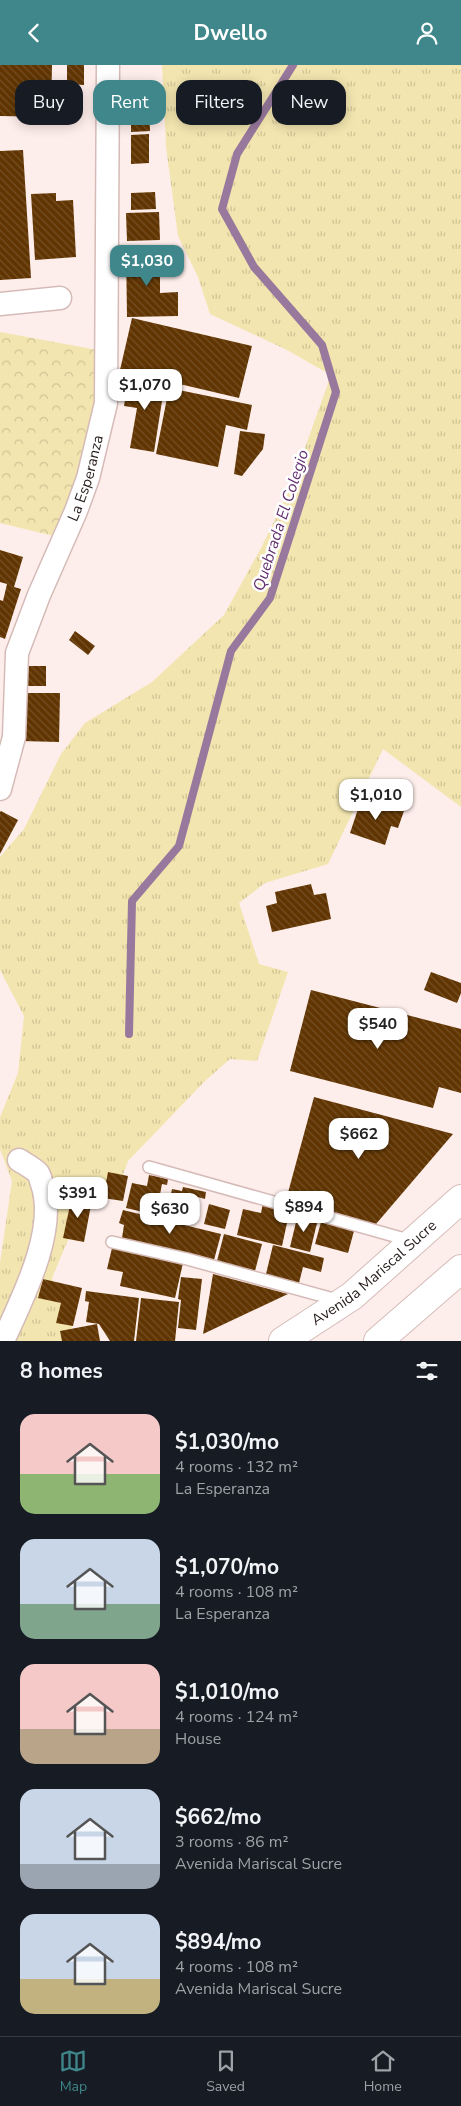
<!DOCTYPE html>
<meta charset="utf-8">
<style>
body{margin:0;font-family:"Nunito Sans",sans-serif;background:#242831;color:#f1f3f6;height:100vh;display:flex;flex-direction:column;font-size:19px;white-space:nowrap}
*{box-sizing:border-box;margin:0}
p{font-size:16px;color:#9ea1a6}
.icon{flex:none;width:28px;height:28px;fill:none;stroke:currentColor;stroke-width:2;stroke-linecap:round;stroke-linejoin:round}
.map{position:relative;height:1276px;overflow:hidden}
.side{display:flex;flex-direction:column;background:#171b24;flex:1}
.side>*{flex:none}
.guide{position:absolute;left:15px;top:15px;width:431px;height:45px;display:flex;gap:10px}
.price{position:absolute;translate:-50% -42px;padding:0 11px;border-radius:10px;background:#fff;color:#222;font-size:16px;line-height:32px;filter:drop-shadow(0 1px 2px #0008)}
.price::after{content:'';position:absolute;left:50%;top:30px;width:15px;height:11px;margin-left:-8px;background:inherit;clip-path:polygon(0 0,100% 0,50% 100%)}
.price.selected{background:#3f878b;color:#fff}
ul{padding:0;list-style:none}
li{display:flex;align-items:center;gap:15px;height:125px;padding:0 20px}
li span{display:grid;place-items:center;flex:none;width:140px;height:100px;border-radius:15px;color:#555}
li>.icon{margin-inline-start:auto}
span .icon{width:60px;height:60px;fill:#fffc;stroke-width:1}
li b{font-size:21px}
h2{display:flex;justify-content:space-between;align-items:center;height:60px;padding:0 20px;font-size:21px}
.pill{padding:0 18px;border-radius:15px;background:#171b24;box-shadow:0 2px 12px #0003;font-size:18px;line-height:45px}
.pill.selected{background:#3f878b;color:#fff}
header{display:flex;justify-content:space-between;align-items:center;height:65px;padding:0 20px;background:#3f878b;color:#fff;font-size:22px;font-weight:700}
.dock{display:flex;justify-content:space-around;align-items:center;height:70px;border-top:1px solid #363941;background:#171b24;font-size:14px;color:#9ea1a6}
.dock a{display:grid;justify-items:center;gap:2px}
.dock .selected{color:#3f878b}
.map>svg:first-child{display:block}
.grass{fill:url(#grass-tufts)}
.park{fill:url(#park-crowns)}
.lines{fill:none;stroke-linecap:round;stroke-linejoin:round}
.stream{stroke:#98789c;stroke-width:8}
.building{fill:url(#building-back-hatch)}
.lane-casing{stroke:#d5bbb7;stroke-width:14}
.street-casing{stroke:#d5bbb7;stroke-width:25}
.primary-casing{stroke:#d5bbb7;stroke-width:30}
.lane{stroke:#fff;stroke-width:11}
.street{stroke:#fff;stroke-width:22}
.primary{stroke:#fff;stroke-width:28}
.labels{text-anchor:middle;stroke-width:5;stroke-linejoin:round;paint-order:stroke}
.street-label{font-size:15px;fill:#29201e;stroke:#fff}
.water-label{font-size:16px;font-style:italic;fill:#622f6f;stroke:#fff}
</style>
<header><svg class="icon" aria-label="back" viewBox="0 0 24 24"><path d="M15 5l-7 7 7 7"/></svg>Dwello<svg class="icon" aria-label="person" viewBox="0 0 24 24"><circle cx="12" cy="8" r="4"/><path d="M4 21q1-7 8-7t8 7"/></svg></header>
<div class="map">
<svg width="461" height="1276" viewBox="0 0 461 1276">
<defs>
<pattern id="grass-tufts" width="24" height="20" patternUnits="userSpaceOnUse" patternTransform="scale(1.25)"><rect width="24" height="20" fill="#f2e5af"/><path d="M3 7l-1-3M5 7V3M7 7l1-3M15 17l-1-3M17 17v-4M19 17l1-3" fill="none" stroke="#d0c496"/></pattern>
<pattern id="park-crowns" width="20" height="18" patternUnits="userSpaceOnUse" patternTransform="scale(1.25)"><rect width="20" height="18" fill="#f2e5af"/><path d="M2 6a3 3 0 1 1 6 0M12 15a3 3 0 1 1 6 0" fill="none" stroke="#d0c496"/></pattern>
<pattern id="building-back-hatch" width="6" height="6" patternUnits="userSpaceOnUse" patternTransform="scale(1.25)"><rect width="6" height="6" fill="#613501"/><path d="M-1 5l2 2M0 0l6 6M5-1l2 2" fill="none" stroke="#745026"/></pattern>
</defs>
<rect width="100%" height="100%" fill="#feeeeb"/>
<polygon class="grass" points="162,0 461,0 461,742 383,684 328,799 265,818 239,838 259,899 288,907 257,996 230,994 205,1016 128,1096 115,1132 90,1123 52,1213 58,1237 74,1245 70,1276 0,1276 0,1198 12,1116 0,1084 0,1052 18,1008 24,951 0,905 0,792 24,764 61,689 85,658 152,617 224,550 261,483 291,422 331,310 285,284 210,249 198,212 178,171 166,82"/>
<polygon class="park" points="0,267 103,286 94,352 58,472 0,458"/>
<g class="lines">
<polyline class="stream" points="129,969 132,836 179,781 231,586 270,533 336,327 322,280 254,202 222,144 237,89 293,0"/>
</g>
<g class="building">
<polygon points="0,0 52,0 51,52 0,51"/>
<polygon points="67,0 84,0 84,20 67,19"/>
<polygon points="149,44 150,66 131,67 131,45"/>
<polygon points="149,69 149,98 131,99 131,70"/>
<polygon points="23,85 31,213 0,215 0,86"/>
<polygon points="155,127 156,144 131,145 131,128"/>
<polygon points="56,128 56,136 73,135 76,192 35,195 31,129"/>
<polygon points="159,147 160,175 127,176 126,148"/>
<polygon points="149,180 150,198 160,198 160,228 178,227 178,251 127,252 126,181"/>
<polygon points="132,253 252,281 239,333 120,305"/>
<polygon points="129,311 165,317 154,387 130,383 137,343 124,341"/>
<polygon points="169,323 252,340 247,365 226,360 218,402 156,389"/>
<polygon points="240,366 265,369 263,384 242,411 234,409"/>
<polygon points="0,485 23,492 14,522 21,524 5,574 0,572 0,535 3,536 7,519 0,517"/>
<polygon points="75,566 95,581 88,590 69,575"/>
<rect x="23" y="601" width="23" height="20"/>
<polygon points="21,628 60,628 59,677 21,676"/>
<polygon points="362,732 404,746 398,763 391,761 385,780 350,768"/>
<polygon points="1,746 18,755 0,789 0,747"/>
<polygon points="311,819 314,830 326,828 331,854 272,867 266,841 277,838 275,827"/>
<polygon points="431,907 461,918 461,928 457,938 424,925"/>
<polygon points="311,925 461,964 461,1028 439,1022 433,1043 290,1006"/>
<polygon points="314,1032 453,1069 376,1159 286,1135"/>
<polygon points="108,1107 128,1111 123,1136 103,1133"/>
<polygon points="149,1110 168,1114 167,1120 162,1119 156,1150 126,1143 132,1118 147,1121"/>
<polygon points="183,1122 206,1127 205,1134 194,1131 189,1154 167,1149 172,1124 182,1126"/>
<polygon points="72,1131 92,1135 84,1177 63,1173"/>
<polygon points="263,1138 290,1144 282,1181 237,1170 243,1144 261,1148"/>
<polygon points="209,1139 230,1145 225,1164 204,1159"/>
<polygon points="123,1145 221,1169 214,1195 122,1173 124,1160 119,1158"/>
<polygon points="298,1149 318,1154 310,1187 290,1182"/>
<polygon points="321,1157 354,1166 348,1188 315,1179"/>
<polygon points="224,1169 262,1179 255,1206 217,1196"/>
<polygon points="273,1180 324,1193 321,1207 303,1202 299,1218 266,1209"/>
<polygon points="112,1183 183,1198 175,1233 120,1221 123,1207 107,1204"/>
<polygon points="213,1209 288,1229 203,1269"/>
<polygon points="181,1212 202,1214 196,1265 178,1263 181,1235 178,1234"/>
<polygon points="43,1214 82,1223 73,1261 56,1258 61,1238 38,1233"/>
<polygon points="86,1226 139,1233 134,1276 110,1276 99,1259 86,1257 89,1237 85,1236"/>
<polygon points="141,1233 179,1237 175,1276 136,1276"/>
<polygon points="97,1259 100,1276 62,1276 60,1266"/>
</g>
<g class="lines">
<g class="lane-casing">
<g id="lane">
<polyline points="149,1102 412,1176"/>
<polyline points="112,1177 187,1194 341,1236"/>
</g>
</g>
<g class="street-casing">
<g id="street">
<polyline points="0,239 60,233"/>
<path id="s1" d="M 0,724 L 14,672 L 17,588 L 39,530 L 76,446 L 88,413 L 106,338 L 108,0"/>
<path d="M 3,1276 C 22,1234 58,1165 42,1119 C 41,1116 40,1111 38,1108 C 33,1103 25,1099 19,1095"/>
</g>
</g>
<g class="primary-casing">
<g id="primary">
<path id="s2" d="M 283,1276 L 352,1231 L 461,1134"/>
<polyline points="378,1276 461,1204"/>
</g>
</g>
<use href="#lane" class="lane"/>
<use href="#street" class="street"/>
<use href="#primary" class="primary"/>
</g>
<g class="labels">
<g class="street-label">
<text dy="5" stroke="none"><textPath href="#s1" startOffset="326">La Esperanza</textPath></text>
<text dy="5" stroke="none"><textPath href="#s2" startOffset="114">Avenida Mariscal Sucre</textPath></text>
</g>
<g class="water-label">
<text transform="translate(280 455) rotate(-72)" y="6">Quebrada El Colegio</text>
</g>
</g>
</svg>
<b class="price selected" style="left:147px;top:222px">$1,030</b>
<b class="price" style="left:145px;top:346px">$1,070</b>
<b class="price" style="left:376px;top:756px">$1,010</b>
<b class="price" style="left:378px;top:985px">$540</b>
<b class="price" style="left:359px;top:1095px">$662</b>
<b class="price" style="left:78px;top:1154px">$391</b>
<b class="price" style="left:304px;top:1168px">$894</b>
<b class="price" style="left:170px;top:1170px">$630</b>
<div class="guide">
<a class="pill">Buy</a>
<a class="pill selected">Rent</a>
<a class="pill">Filters</a>
<a class="pill">New</a>
</div>
</div>
<section class="side">
<h2>8 homes<svg class="icon" aria-label="filters" viewBox="0 0 24 24"><path d="M4 7h16M4 17h16"/><circle cx="9" cy="7" r="2"/><circle cx="15" cy="17" r="2"/></svg></h2>
<ul>
<li><span style="background:linear-gradient(#f6c9c9 60%,#8fb573 0)"><svg class="icon" aria-label="home" viewBox="0 0 24 24"><path d="M3 11l9-7 9 7M6 9v11h12V9"/></svg></span><div><b>$1,030/mo</b><p>4 rooms · 132 m²</p><p>La Esperanza</p></div></li>
<li><span style="background:linear-gradient(#c9d6e8 65%,#7fa58c 0)"><svg class="icon" aria-label="home" viewBox="0 0 24 24"><path d="M3 11l9-7 9 7M6 9v11h12V9"/></svg></span><div><b>$1,070/mo</b><p>4 rooms · 108 m²</p><p>La Esperanza</p></div></li>
<li><span style="background:linear-gradient(#f6c9c9 65%,#b9a48a 0)"><svg class="icon" aria-label="home" viewBox="0 0 24 24"><path d="M3 11l9-7 9 7M6 9v11h12V9"/></svg></span><div><b>$1,010/mo</b><p>4 rooms · 124 m²</p><p>House</p></div></li>
<li><span style="background:linear-gradient(#c9d6e8 75%,#9aa5b1 0)"><svg class="icon" aria-label="home" viewBox="0 0 24 24"><path d="M3 11l9-7 9 7M6 9v11h12V9"/></svg></span><div><b>$662/mo</b><p>3 rooms · 86 m²</p><p>Avenida Mariscal Sucre</p></div></li>
<li><span style="background:linear-gradient(#c9d6e8 65%,#c2b280 0)"><svg class="icon" aria-label="home" viewBox="0 0 24 24"><path d="M3 11l9-7 9 7M6 9v11h12V9"/></svg></span><div><b>$894/mo</b><p>4 rooms · 108 m²</p><p>Avenida Mariscal Sucre</p></div></li>
</ul>
</section>
<nav class="dock">
<a class="selected"><svg class="icon" aria-label="map" viewBox="0 0 24 24"><path d="M3 6l6-2 6 2 6-2v14l-6 2-6-2-6 2zM9 4v14M15 6v14"/></svg>Map</a>
<a><svg class="icon" aria-label="saved" viewBox="0 0 24 24"><path d="M7 4h10v16l-5-4-5 4z"/></svg>Saved</a>
<a><svg class="icon" aria-label="home" viewBox="0 0 24 24"><path d="M3 11l9-7 9 7M6 9v11h12V9"/></svg>Home</a>
</nav>
